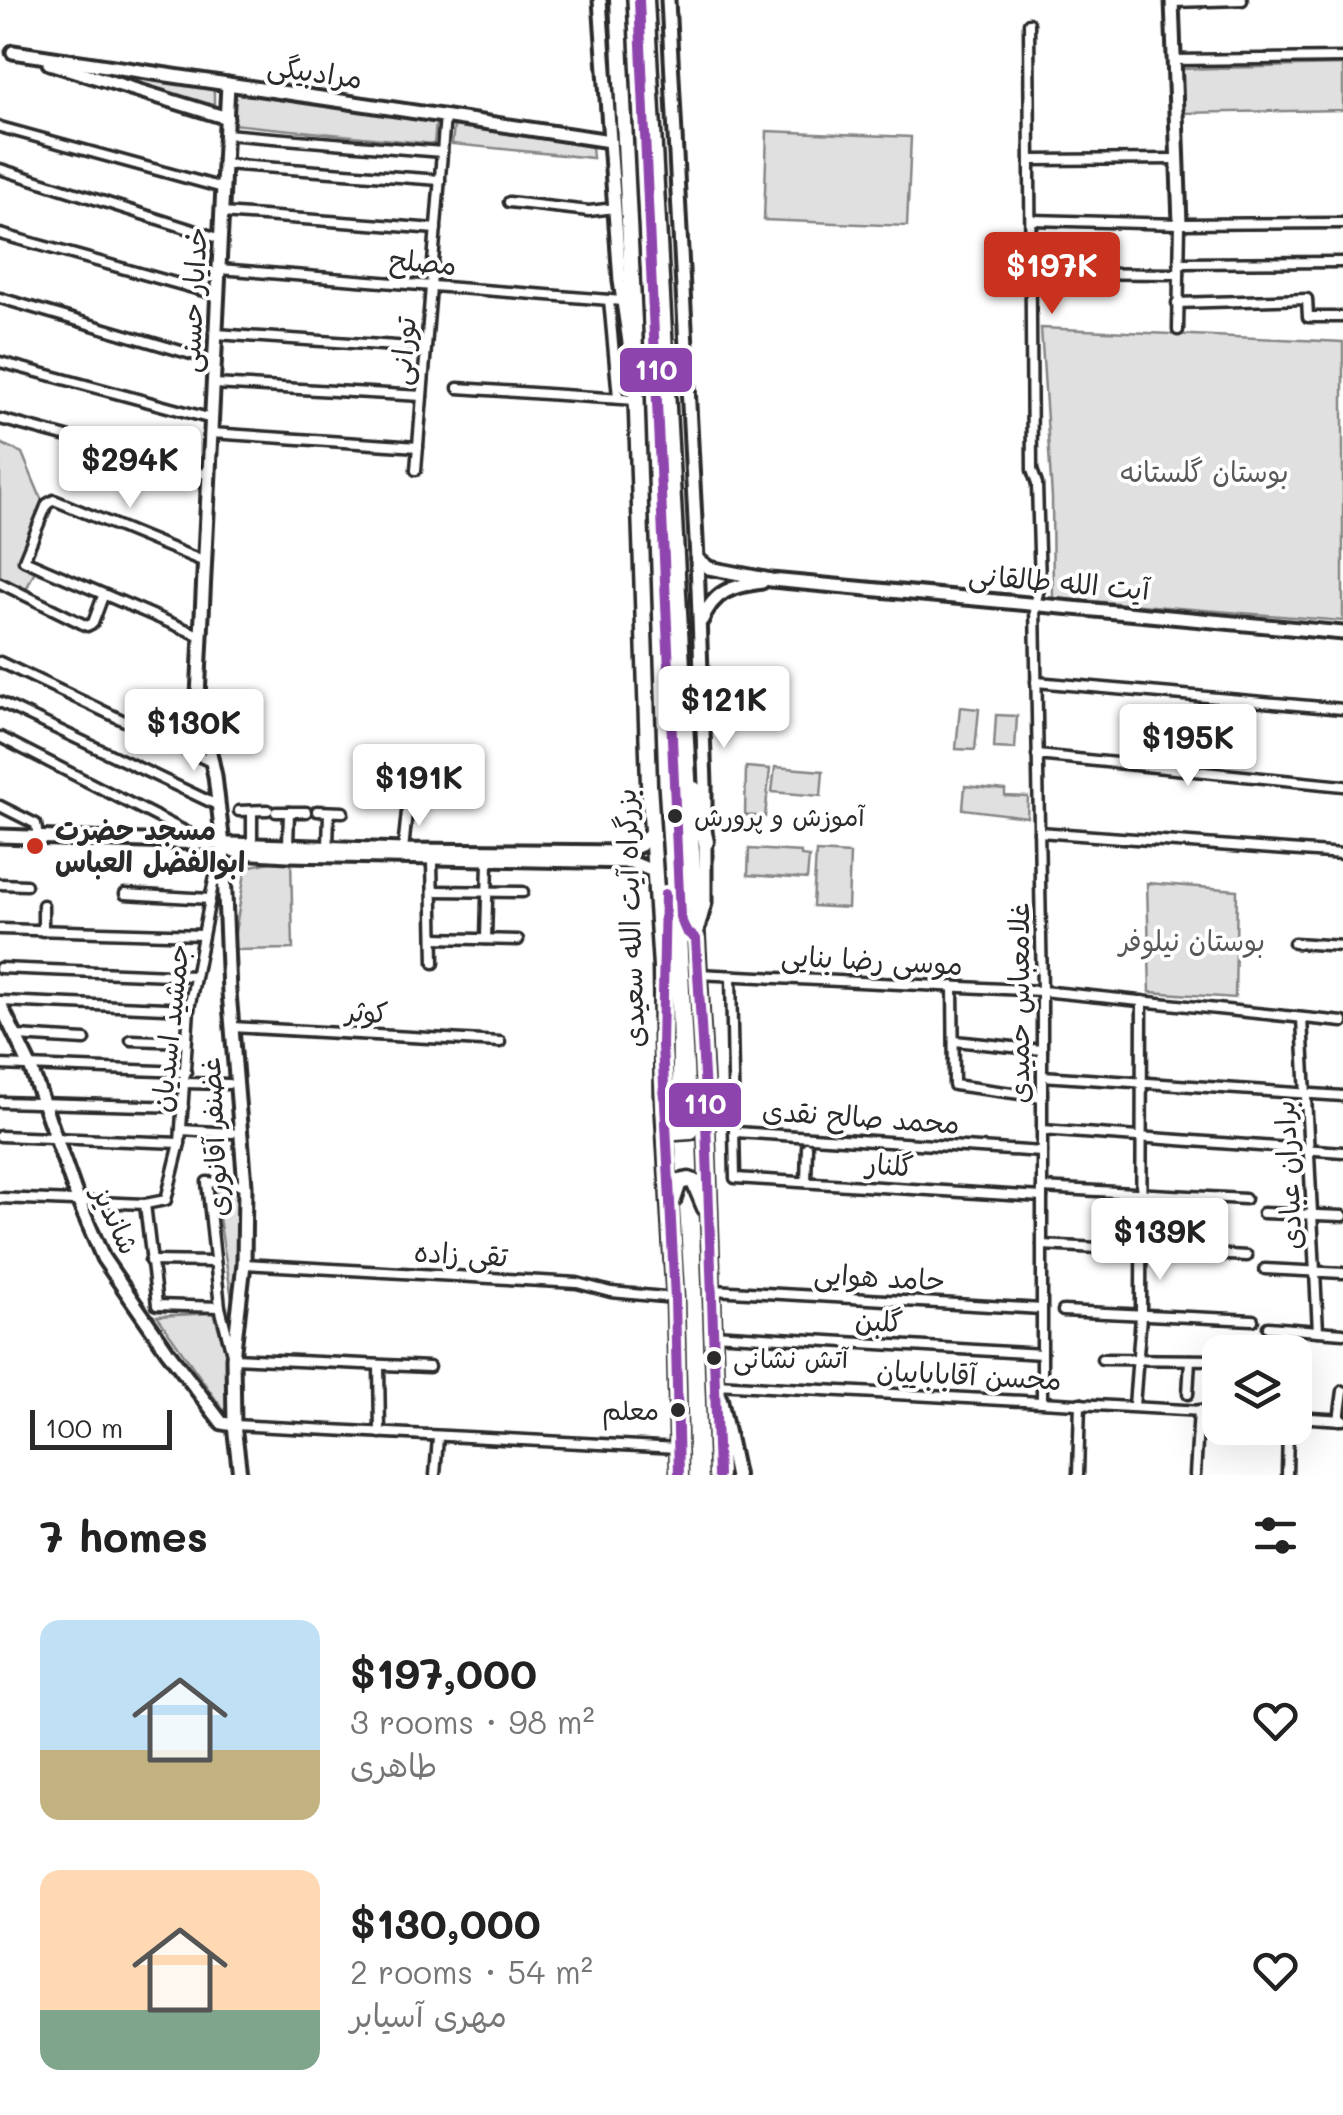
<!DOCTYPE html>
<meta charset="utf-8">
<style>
body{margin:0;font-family:Mali,"Playpen Sans Arabic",sans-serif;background:#f6f6f6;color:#222;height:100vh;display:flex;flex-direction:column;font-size:38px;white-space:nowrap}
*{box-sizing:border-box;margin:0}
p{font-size:32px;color:#767676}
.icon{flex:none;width:55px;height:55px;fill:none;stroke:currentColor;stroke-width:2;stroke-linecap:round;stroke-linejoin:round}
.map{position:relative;height:1475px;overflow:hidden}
.details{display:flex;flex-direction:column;background:#fff;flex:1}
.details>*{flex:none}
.controls{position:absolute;left:1202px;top:1335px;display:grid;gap:20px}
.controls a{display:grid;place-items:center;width:110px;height:110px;border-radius:20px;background:#fff;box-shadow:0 10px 40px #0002;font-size:50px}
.scale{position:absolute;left:30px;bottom:25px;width:142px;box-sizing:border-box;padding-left:10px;border:5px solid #2b2b2b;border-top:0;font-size:28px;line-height:35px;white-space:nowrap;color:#2b2b2b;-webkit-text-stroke:8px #fff;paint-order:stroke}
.price{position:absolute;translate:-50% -85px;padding:0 22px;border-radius:10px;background:#fff;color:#222;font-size:32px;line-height:65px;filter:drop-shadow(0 2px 5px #0008)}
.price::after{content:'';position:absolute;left:50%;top:60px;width:30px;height:22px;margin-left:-15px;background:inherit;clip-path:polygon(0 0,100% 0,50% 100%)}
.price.selected{background:#c8321e;color:#fff}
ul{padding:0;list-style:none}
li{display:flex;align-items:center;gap:30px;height:250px;padding:0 40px}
li span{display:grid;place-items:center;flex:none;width:280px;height:200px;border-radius:20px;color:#555}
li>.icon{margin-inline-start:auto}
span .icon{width:120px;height:120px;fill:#fffc;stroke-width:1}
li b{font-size:42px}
h2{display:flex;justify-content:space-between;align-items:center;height:120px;padding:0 40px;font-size:42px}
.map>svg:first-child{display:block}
.green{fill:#e0e0e0;stroke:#868686;stroke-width:2.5}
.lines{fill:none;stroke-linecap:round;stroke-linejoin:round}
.street-casing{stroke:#2b2b2b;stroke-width:15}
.secondary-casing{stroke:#2b2b2b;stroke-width:19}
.primary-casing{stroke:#2b2b2b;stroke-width:20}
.highway-casing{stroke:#2b2b2b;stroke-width:21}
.street{stroke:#fff;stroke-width:8}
.secondary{stroke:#fff;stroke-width:11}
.primary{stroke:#fff;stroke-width:12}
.highway{stroke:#fff;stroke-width:14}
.bus-1-casing{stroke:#fff;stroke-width:18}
.bus-1{stroke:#8e44ad;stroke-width:10}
.bus-dot{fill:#2b2b2b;stroke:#fff;stroke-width:4}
.poi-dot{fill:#c8321e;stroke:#fff;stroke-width:4}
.labels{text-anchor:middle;stroke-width:8;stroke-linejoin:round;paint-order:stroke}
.bus-label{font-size:26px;fill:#2b2b2b;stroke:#fff;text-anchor:start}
.street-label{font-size:28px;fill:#2b2b2b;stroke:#fff}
.park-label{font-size:28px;fill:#585858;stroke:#fff}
.poi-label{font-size:28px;font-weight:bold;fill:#2b2b2b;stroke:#fff;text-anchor:start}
.line-badge{stroke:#fff;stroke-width:4}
.badge-label{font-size:28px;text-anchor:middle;font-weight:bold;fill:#fff}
</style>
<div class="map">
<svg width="1343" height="1475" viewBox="0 0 1343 1475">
<rect width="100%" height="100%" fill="#fff"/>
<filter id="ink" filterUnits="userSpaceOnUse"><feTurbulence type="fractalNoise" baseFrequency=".01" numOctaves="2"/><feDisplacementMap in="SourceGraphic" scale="20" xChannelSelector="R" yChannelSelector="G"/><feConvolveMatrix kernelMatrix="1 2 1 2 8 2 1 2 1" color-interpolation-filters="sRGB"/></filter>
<g filter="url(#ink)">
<g class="green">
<polygon points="65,63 214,85 214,107"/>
<polygon points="1343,65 1343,110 1179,113 1177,69"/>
<polygon points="234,91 436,123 434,144 231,124"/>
<polygon points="454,125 592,147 593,158 452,144"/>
<polygon points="767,131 911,137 907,226 764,220"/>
<polygon points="1041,328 1343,342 1343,621 1053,598 1052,498"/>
<polygon points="0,443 22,453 43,503 23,555 38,564 25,592 0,580"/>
<polygon points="960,707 979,709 975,750 956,749"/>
<polygon points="996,715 1017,716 1015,749 994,748"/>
<polygon points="746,767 770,769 765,817 745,815"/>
<polygon points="775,767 823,771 821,796 772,792"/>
<polygon points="965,786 1005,790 1005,796 1028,797 1027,817 963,809"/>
<polygon points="749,849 801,852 801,856 809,857 807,879 748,875"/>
<polygon points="816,852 850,854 848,908 813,906"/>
<polygon points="291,858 293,949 232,950 246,867"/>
<polygon points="1147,883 1237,890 1235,998 1150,992"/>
<polygon points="214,1187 239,1194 234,1311"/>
<polygon points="214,1313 228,1361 226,1414 157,1316"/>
</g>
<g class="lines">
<g class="street-casing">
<g id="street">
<polyline points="1173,2 1242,0"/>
<polyline points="1029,23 1032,470 1037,484 1040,585 1035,605 1042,991 1042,1401"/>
<polyline points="1174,60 1343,58"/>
<polyline points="0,127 223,188"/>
<polyline points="226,134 442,152"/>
<polyline points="1031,160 1178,159"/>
<polyline points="224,164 440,180"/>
<polyline points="0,169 221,239"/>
<polyline points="509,202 589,211 615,208"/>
<polyline points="222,213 436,229"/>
<polyline points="1032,220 1180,224 1343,223"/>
<polyline points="0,234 218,295"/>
<polyline points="1180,263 1343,262"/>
<polyline points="219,269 622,301"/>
<polyline points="1032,273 1179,274"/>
<polyline points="0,298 215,361"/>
<polyline points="609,300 618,397"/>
<polyline points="1177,303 1307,299 1308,317 1343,317"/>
<polyline points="1178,330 1180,224"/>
<polyline points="216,334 426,348"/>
<polyline points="0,362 212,419"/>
<polyline points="214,384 422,396"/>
<polyline points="458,388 636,400"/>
<polyline points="0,419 209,475"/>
<polyline points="211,433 418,447"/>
<polyline points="416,470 445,116"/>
<polyline points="0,583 87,626 93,623 103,596"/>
<polyline points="201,636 24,560 47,504 54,500 205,562"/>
<polyline points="0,662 213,763"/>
<polyline points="1036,682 1343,709"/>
<polyline points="0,702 219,806"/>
<polyline points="0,737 202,840"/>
<polyline points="176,746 189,736 197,703"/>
<polyline points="1037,755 1343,786"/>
<polyline points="0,806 36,824 38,838"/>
<polyline points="239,811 268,810"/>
<polyline points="317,811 343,812"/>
<polyline points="276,812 306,812"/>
<polyline points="1039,832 1343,854"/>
<polyline points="252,842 252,812"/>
<polyline points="288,845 289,812"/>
<polyline points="328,847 329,813"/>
<polyline points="403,850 408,802"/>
<polyline points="432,860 434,963"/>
<polyline points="0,884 26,885"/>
<polyline points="433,891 523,892"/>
<polyline points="125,894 210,899"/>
<polyline points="0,929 202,935"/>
<polyline points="43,931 43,905"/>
<polyline points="434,938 518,940"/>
<polyline points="486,939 488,862"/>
<polyline points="1294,943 1343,946"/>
<polyline points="0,968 194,976"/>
<polyline points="697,974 1042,991 1343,1022"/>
<polyline points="731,976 735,1178 1042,1197"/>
<polyline points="953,986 954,1085 1042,1097"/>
<polyline points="0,1001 189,1009"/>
<polyline points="1302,1018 1318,1331"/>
<polyline points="232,1027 500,1042"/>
<polyline points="17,1036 85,1040"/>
<polyline points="131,1040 186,1042"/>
<polyline points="955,1041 1042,1050"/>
<polyline points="0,1065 186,1072"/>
<polyline points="1042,1076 1343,1096"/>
<polyline points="185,1083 228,1084"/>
<polyline points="0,1102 183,1107"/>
<polyline points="181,1130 232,1133"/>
<polyline points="1042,1130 1343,1152"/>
<polyline points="736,1132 1042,1152"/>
<polyline points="0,1136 180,1143"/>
<polyline points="806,1182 807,1147"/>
<polyline points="245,1185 207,1182 220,1307 233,1358 429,1367"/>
<polyline points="1042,1188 1245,1199"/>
<polyline points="0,1198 145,1204 166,1200 180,1143 189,1009 210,899 215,876 223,863"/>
<polyline points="145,1204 157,1305 220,1307"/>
<polyline points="1263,1213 1343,1216"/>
<polyline points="1042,1245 1247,1256"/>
<polyline points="150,1261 215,1262"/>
<polyline points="244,1264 577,1283 611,1292 675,1298"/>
<polyline points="1265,1269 1343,1273"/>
<polyline points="713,1290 1042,1309"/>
<polyline points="1063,1311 1253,1320"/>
<polyline points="1268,1327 1343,1333"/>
<polyline points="713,1334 1042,1354"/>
<polyline points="1102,1359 1220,1360"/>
<polyline points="379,1365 380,1433"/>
<polyline points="716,1384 1220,1412"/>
<polyline points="1188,1394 1190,1360"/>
<polyline points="1134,1406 1141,1316 1142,1001"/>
<polyline points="1295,1417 1343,1420"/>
<polyline points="1339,1420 1343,1391"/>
<polyline points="234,1425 678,1448"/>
<polyline points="435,1475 438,1438"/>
<polyline points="1078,1475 1080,1403"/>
<polyline points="1195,1475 1199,1410"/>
<polyline points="1287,1475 1288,1428"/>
</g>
</g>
<g class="secondary-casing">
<g id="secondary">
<polyline points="600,0 620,281 630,349"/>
<polyline points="668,0 697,559 705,785 705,903 699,925"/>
<polyline points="1172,0 1180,224"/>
<polyline points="13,52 610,141"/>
<polyline points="49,63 227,118"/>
<polyline points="228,84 198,697 215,776 223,845 229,992 245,1185 244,1264 233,1358 234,1425 240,1475"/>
<polyline points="697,559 709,568 771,580 1343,633"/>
<path d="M 702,620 C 714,591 732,586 762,582"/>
<polyline points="0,836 403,850 625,852 641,845 652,830"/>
<polyline points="223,845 237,852 288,855 631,862 653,871"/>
<polyline points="0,1004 30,1066 78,1200 103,1258 168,1352 222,1423 234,1425"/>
</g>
</g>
<g class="primary-casing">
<polyline id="primary" points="720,1399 736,1475"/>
</g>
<g class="highway-casing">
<g id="highway">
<polyline points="618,0 634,322 649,784 661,967 663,1100 675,1298 679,1475"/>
<polyline points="646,0 705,1093 718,1475"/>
<polyline points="694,789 706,842"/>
<polyline points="667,1115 676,1132 691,1131 702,1104"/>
<polyline points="673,1200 679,1182 689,1180 694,1182 705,1208"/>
</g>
</g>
<use href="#street" class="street"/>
<use href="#secondary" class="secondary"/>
<use href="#primary" class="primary"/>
<use href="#highway" class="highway"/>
<g class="bus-1-casing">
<g id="bus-1">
<polyline points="639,0 680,917 686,931 696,939 705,1093 718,1475"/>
<polyline points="665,894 662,1046 675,1299 679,1475"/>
</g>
</g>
<use href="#bus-1" class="bus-1"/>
</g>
</g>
<g class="bus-dot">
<circle cx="675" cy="816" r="9"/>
<circle cx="714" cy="1358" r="9"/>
<circle cx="678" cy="1410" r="9"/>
</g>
<circle class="poi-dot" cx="35" cy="846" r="10"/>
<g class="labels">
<g class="bus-label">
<text x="694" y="826">آموزش و پرورش</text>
<text x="733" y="1368">آتش نشانی</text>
<text x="659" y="1420" text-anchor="end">معلم</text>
</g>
<g class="street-label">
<text transform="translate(315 72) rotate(8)" y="10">مرادبیگی</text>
<text transform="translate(423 262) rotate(5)" y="10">مصلح</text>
<text transform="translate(193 300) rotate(-87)" y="10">خدایار حسنی</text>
<text transform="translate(403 351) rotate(-85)" y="10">تورانی</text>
<text transform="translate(1059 582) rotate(5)" y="10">آیت الله طالقانی</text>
<text transform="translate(630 918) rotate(-92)" y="10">بزرگراه آیت الله سعیدی</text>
<text transform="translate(872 960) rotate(3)" y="10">موسی رضا بنایی</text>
<text transform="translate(1019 1003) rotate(-90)" y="10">غلامعباس حمیدی</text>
<text transform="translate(367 1012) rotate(3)" y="10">کوثر</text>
<text transform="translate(170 1028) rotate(-84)" y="10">جمشید اسدیان</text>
<text transform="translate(861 1117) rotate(4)" y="10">محمد صالح نقدی</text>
<text transform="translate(214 1137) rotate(-93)" y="10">غضنفر آقانوری</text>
<text transform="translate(890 1165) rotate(4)" y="10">گلنار</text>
<text transform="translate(1288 1175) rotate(-93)" y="10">برادران عبادی</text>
<text transform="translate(116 1220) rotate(65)" y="10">شاندیز</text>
<text transform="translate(461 1254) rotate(3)" y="10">تقی زاده</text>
<text transform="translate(879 1277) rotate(3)" y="10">حامد هوایی</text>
<text transform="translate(879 1321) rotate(3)" y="10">گلبن</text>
<text transform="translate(969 1375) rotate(3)" y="10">محسن آقاباباییان</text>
</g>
<g class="park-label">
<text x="1204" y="482">بوستان گلستانه</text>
<text x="1192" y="951">بوستان نیلوفر</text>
</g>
<g class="poi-label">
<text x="55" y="840">مسجد حضرت<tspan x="55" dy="32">ابوالفضل العباس</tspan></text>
</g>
</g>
<g class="line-badge">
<rect x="618" y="346" width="76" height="48" rx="10" fill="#8e44ad"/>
<rect x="667" y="1081" width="76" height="48" rx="10" fill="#8e44ad"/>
</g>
<g class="badge-label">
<text x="656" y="380">110</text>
<text x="705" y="1114">110</text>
</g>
</svg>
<div class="controls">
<a><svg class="icon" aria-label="layers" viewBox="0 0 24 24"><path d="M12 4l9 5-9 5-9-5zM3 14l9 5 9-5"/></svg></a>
</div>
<div class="scale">100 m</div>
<b class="price selected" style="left:1052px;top:317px">$197K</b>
<b class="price" style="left:130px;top:511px">$294K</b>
<b class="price" style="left:724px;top:751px">$121K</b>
<b class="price" style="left:194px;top:774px">$130K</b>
<b class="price" style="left:1188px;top:789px">$195K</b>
<b class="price" style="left:419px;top:829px">$191K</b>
<b class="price" style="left:1160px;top:1283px">$139K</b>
</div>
<section class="details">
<h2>7 homes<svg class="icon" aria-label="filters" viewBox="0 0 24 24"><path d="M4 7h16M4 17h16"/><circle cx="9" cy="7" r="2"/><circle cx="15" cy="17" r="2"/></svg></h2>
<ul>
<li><span style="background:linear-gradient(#bfe0f5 65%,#c2b280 0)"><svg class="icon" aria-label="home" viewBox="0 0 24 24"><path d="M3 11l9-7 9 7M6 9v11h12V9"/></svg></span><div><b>$197,000</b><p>3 rooms · 98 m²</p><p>طاهری</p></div><svg class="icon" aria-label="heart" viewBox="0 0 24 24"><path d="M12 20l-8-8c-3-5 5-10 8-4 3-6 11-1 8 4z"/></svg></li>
<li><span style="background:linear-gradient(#ffd9b3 70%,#7fa58c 0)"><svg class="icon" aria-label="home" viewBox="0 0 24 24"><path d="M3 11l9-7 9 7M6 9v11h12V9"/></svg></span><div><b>$130,000</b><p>2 rooms · 54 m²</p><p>مهری آسیابر</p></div><svg class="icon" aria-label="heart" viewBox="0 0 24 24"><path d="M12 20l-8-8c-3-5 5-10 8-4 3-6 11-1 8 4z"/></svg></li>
</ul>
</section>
